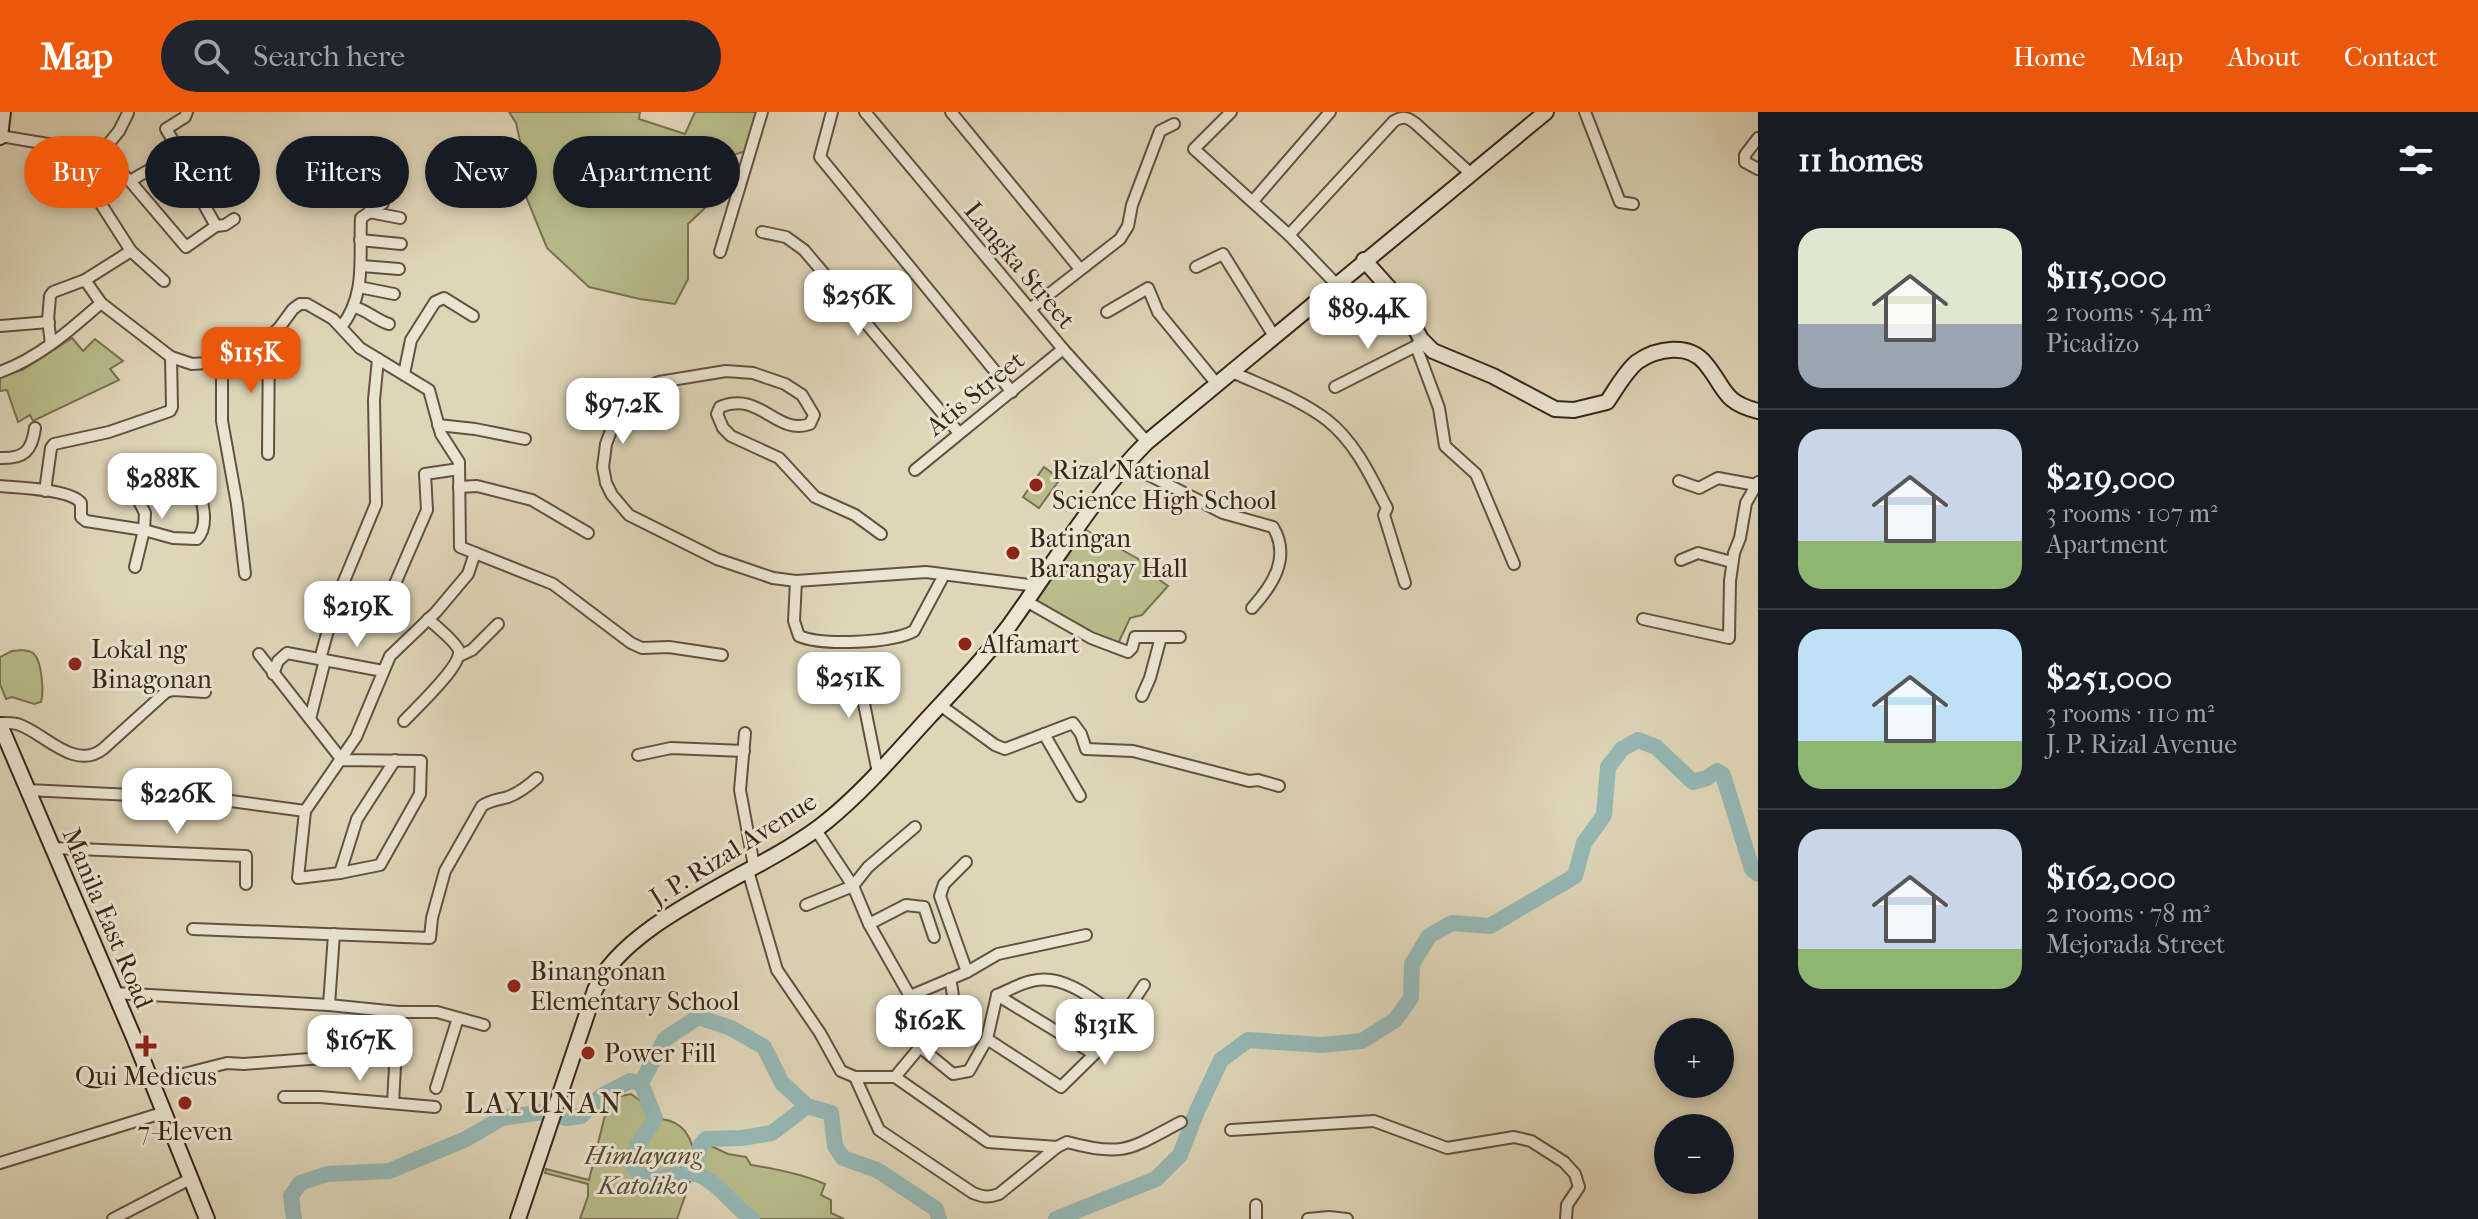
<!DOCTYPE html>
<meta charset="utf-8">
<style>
body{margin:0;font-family:"IM FELL French Canon",serif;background:#20242c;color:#f1f3f6;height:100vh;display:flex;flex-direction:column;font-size:30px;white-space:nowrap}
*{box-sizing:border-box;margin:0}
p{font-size:26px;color:#9ea1a6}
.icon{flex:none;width:44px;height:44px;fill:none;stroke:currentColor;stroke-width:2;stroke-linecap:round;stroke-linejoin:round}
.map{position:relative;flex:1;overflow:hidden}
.sheet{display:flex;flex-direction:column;background:#171b24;width:720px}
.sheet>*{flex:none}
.banner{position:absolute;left:24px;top:24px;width:760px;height:72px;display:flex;gap:16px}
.tools{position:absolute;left:1654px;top:906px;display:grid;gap:16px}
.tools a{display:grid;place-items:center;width:80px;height:80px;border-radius:50%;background:#171b24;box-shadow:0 4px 12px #0003;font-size:40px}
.price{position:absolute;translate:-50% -68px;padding:0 18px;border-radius:16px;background:#fff;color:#222;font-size:26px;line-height:52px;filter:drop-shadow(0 2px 4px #0008)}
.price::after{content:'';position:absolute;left:50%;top:48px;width:24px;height:18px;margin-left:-12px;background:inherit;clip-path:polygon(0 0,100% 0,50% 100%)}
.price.on{background:#ea580c;color:#fff}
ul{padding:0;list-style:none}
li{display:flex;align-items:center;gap:24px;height:200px;padding:0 40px}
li+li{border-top:2px solid #363941}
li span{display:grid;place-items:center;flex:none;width:224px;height:160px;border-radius:24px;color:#555}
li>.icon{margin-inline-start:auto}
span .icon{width:96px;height:96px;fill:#fffc;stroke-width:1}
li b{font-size:34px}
h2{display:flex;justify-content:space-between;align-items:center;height:96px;padding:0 40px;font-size:34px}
.pill{padding:0 28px;border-radius:36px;background:#171b24;box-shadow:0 4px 12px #0003;font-size:28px;line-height:72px}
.pill.on{background:#ea580c;color:#fff}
header{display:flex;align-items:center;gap:48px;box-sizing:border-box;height:112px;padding:0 40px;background:#ea580c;color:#fff}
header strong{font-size:38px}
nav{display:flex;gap:44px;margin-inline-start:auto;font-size:28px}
.search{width:560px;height:72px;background:#20242c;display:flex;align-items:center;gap:20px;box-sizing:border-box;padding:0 28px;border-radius:44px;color:#9ea1a6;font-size:30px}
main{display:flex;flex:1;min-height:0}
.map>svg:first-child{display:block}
.green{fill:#b8bc8a;stroke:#787152;stroke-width:2}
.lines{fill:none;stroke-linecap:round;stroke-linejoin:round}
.river{stroke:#95b8b5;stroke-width:16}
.street-casing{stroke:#625241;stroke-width:14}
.secondary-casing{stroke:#392619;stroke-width:18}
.street{stroke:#eae4d1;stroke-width:10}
.secondary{stroke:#eae4d1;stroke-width:14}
.poi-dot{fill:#8f2418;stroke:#eae4d1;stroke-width:3}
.labels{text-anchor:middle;stroke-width:6;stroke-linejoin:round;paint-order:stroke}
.street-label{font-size:26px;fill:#392619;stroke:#eae4d1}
.poi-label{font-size:26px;fill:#392619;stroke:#eae4d1;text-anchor:start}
.park-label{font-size:26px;font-style:italic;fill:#594c35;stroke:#eae4d1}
.quarter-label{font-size:30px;letter-spacing:2px;fill:#392619;stroke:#eae4d1}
</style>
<header>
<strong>Map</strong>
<div class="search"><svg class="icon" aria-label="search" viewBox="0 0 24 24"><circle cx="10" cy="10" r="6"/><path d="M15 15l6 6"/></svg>Search here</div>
<nav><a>Home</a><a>Map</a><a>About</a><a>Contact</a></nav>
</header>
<main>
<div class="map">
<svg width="1758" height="1107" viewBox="0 0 1758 1107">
<rect width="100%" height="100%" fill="#dfd6b8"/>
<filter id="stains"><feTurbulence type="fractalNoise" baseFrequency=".0025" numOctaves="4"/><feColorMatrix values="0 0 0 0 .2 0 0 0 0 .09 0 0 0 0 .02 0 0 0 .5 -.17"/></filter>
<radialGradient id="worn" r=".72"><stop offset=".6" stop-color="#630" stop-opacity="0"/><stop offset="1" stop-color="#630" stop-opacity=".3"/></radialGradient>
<g class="green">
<path d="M 509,0 L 640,0 L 639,7 L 685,22 L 695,0 L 763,0 L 749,38 L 718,48 L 699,36 L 678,35 C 703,61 705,58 705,96 L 688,112 L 688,167 L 675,192 L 640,187 L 589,175 L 547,136 L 525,82 L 525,51 L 516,11 Z"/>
<polygon points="72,226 83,239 95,227 123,249 110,257 119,268 33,309 30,303 18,310 7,278 0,279 0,264 22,258"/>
<polygon points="1044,355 1060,367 1039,396 1023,385"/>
<polygon points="1086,418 1151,454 1150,461 1168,474 1142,503 1130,506 1117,534 1090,523 1034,491"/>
<path d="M 21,538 C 27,539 30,538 34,542 C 42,550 44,580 41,590 L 34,592 L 12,585 L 6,587 L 0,572 L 0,545 L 12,539 Z"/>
<path d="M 631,982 L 645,992 L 649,1007 C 678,1005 690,1018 695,1044 L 702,1043 L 707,1032 L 728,1042 L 746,1045 L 751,1053 C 777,1057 802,1062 825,1072 L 821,1083 L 831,1088 L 831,1101 L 844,1107 L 755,1107 L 720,1074 L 705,1065 L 702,1059 L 694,1058 L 677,1107 L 580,1107 L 588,1084 L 588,1072 L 545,1061 L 546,1057 L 589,1068 L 607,995 L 621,984 Z"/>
</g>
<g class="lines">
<g class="river">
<polyline points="641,971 665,927 698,905 731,916 764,935 782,971 807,994 831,1001 835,1034 843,1046 877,1058 936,1097 939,1107"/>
<polyline points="694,1062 700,1034 706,1027 742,1026 772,1021 807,994"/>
<path d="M 294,1107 L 291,1084 L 300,1071 L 327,1062 L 389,1059 L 466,1027 L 502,1006 L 549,999 L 566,1006 L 581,1004 L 601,984 L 630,969 L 641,971 L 655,1006 L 637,1035 L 632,1049 L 639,1063 C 660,1075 681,1056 697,1062 C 719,1071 733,1094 752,1107"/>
<polyline points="1056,1107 1156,1067 1180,1043 1197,999 1221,948 1248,928 1322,933 1362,929 1395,908 1411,886 1412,852 1429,824 1452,811 1490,814 1575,764 1584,731 1604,703 1608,655 1622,637 1638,628 1656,635 1693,670 1707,666 1717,659 1723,663 1752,757 1758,762"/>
</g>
<g class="street-casing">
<g id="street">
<polyline points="187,0 185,5 166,17 180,40 188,44 234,44"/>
<polyline points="832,0 820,45 1012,280"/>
<polyline points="865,0 1063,237 1147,330"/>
<polyline points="951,0 1080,157"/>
<polyline points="1231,0 1194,37 1289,123 1336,172"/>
<polyline points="1585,0 1620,90 1633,92"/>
<polyline points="0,24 101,41 130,69 186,135 216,114 225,113 234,107"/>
<polyline points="1758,26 1745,43 1745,50 1758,57"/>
<polyline points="101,41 119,19 128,1"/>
<polyline points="188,44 188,64 216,114"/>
<polyline points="130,69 180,40"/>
<polyline points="99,89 131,139 164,169"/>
<polyline points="1253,89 1330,0"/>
<polyline points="369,100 400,106"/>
<polyline points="762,120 786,125 804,138 959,321"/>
<path d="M 1289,123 L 1394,9 C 1403,4 1407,5 1415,11 L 1470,61"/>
<polyline points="360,128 401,132"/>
<polyline points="720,140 762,0"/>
<polyline points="362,154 399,157"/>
<polyline points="1196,155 1223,142 1274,224"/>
<polyline points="85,168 101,191 171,245 192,252 222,250 269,225 279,216 293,197 300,192 307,192 333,207 360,236 429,278 441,322 459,350 460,435 553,472 631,531 642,536 669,535 722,543"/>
<polyline points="359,175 394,182"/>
<path d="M 354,195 C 367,198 376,208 389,212"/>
<polyline points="1030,197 1120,127 1128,114 1132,93 1160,19 1174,12"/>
<polyline points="1107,200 1148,176 1158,200 1216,271"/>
<polyline points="0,214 49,210"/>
<path d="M 341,215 C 367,183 359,144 361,106 L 383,91"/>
<polyline points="1421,227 1416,234 1439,296 1445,334 1476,362 1514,452"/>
<polyline points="51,232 48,208 50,184 53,180 85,168 131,139"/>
<polyline points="222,250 222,309 237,392 245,462"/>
<path d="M 0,260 C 39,246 70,218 101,191"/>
<path d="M 1232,260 C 1263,274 1300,287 1327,308 C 1356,331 1371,365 1387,396 L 1384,403 L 1405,471"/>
<polyline points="404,262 411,228 435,190 444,186 473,204"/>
<polyline points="1335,275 1416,234"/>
<polyline points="438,313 475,317 525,327"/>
<polyline points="268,342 269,225"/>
<path d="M 0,346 C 24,347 32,339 35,316"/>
<path d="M 1121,356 L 1151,364 L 1223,401 L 1273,415 C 1291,445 1273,473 1252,496"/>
<polyline points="915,358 1063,237"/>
<polyline points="1679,369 1699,376 1718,366 1756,373"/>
<polyline points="129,370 145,401 144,418 135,455"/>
<path d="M 0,374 C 19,376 71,377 81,391 L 81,405 L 86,409 L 144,418 L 173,426 L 197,427 C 210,413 202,386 195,369"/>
<polyline points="459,375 477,374 532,388 588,421"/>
<polyline points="45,379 51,336 54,332 109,320 170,299 172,295 171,245"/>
<path d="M 881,422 L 855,403 L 815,385 L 779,346 L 731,324 L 723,316 L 717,302 L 720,295 C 760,278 776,324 810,312 L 814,303 L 802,283 L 785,272 L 753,261 L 726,259 L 659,270 L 636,280 L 620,295 L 606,332 L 603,355 L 606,371 L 612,383 L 629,403 L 717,447 L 773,466 L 796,469 L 926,460 L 1037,474"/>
<polyline points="1681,448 1698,441 1732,450"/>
<path d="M 796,469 L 794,509 L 799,524 C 822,534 892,531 914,519 L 944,463"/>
<polyline points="337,486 384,497 427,398 425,362 459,357"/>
<polyline points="1026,489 1091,526 1128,540 1132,536 1135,525 1180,525"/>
<polyline points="1643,507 1729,526 1730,469 1734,441 1740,426 1746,391 1758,370"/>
<polyline points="259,542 342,648 421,649 420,682 380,753 340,761 298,766 305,699 356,625 390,544 436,500 468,462 475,441"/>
<polyline points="459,544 472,538 498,512"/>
<polyline points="320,547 337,486 376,392 374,288 378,247"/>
<polyline points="855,547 878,661"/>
<polyline points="273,562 278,549 287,541 383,559"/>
<polyline points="1142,584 1150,566 1161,525"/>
<polyline points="940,593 995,633 1005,637 1073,611 1081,622 1086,637 1133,639 1249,669 1258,668 1279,674"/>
<polyline points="310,607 325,548"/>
<path d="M 404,609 C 415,597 461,555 459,539 C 457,531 435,513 428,507"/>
<path d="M 0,611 C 6,611 14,610 20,613 C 45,622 75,659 103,637 L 166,580 L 173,578 L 205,580"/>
<polyline points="745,621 740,678 754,754"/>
<polyline points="1044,622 1080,684"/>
<polyline points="638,643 671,636 744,639"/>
<polyline points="27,678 216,687 305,699"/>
<polyline points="816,718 853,774 869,812 928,916"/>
<polyline points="53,736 246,744 246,772"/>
<polyline points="966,750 944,772 940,784 967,860"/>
<path d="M 748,759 L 777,858 L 820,921 L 841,959 L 855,965 L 895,965 L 988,1030 L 1057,1035 L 1067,1030 C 1125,1046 1131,1036 1181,1010"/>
<polyline points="340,761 357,707 395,648"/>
<polyline points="806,793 853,774 868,755 915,715"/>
<polyline points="869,812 906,793 924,795 934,825"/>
<path d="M 193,817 L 430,826 L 432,806 L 445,759 L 482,694 C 490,688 498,688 508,685 C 519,681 528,674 537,666"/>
<polyline points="114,881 329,893 398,900 437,900 484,913"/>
<polyline points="997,883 1094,942"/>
<polyline points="910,884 967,860 998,842 1086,823"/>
<polyline points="329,893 334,822"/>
<polyline points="1121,908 1144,873"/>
<path d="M 928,916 C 959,915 955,889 950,867"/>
<path d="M 987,927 L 1061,975 L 1126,911 C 1100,893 1066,860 1032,869 C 1020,871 1008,879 997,883"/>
<polyline points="920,935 953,962 969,959 987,927 997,883"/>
<path d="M 855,965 L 879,1018 L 973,1081 C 983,1085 988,1086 999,1082 L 1057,1035"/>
<polyline points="895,965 920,935 928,916"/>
<polyline points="152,970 227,951 244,952 349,944"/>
<polyline points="436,976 458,906"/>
<polyline points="284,985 320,985 435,995"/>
<polyline points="393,991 398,900"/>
<polyline points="1231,1018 1374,1009 1447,1036 1514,1025 1531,1029 1564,1050 1575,1062 1579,1075 1567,1093 1566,1107"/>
<polyline points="0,1051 162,1001"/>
<polyline points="113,1107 190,1067"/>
<polyline points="1256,1107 1256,1093"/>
<polyline points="1308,1107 1329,1105 1347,1107"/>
</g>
</g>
<g class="secondary-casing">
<g id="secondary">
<polyline points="0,25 3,0"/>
<path d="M 1364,148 L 1398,186 L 1421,227 L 1433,239 L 1493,264 L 1555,297 L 1574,298 L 1607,290 C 1616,277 1625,260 1637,250 C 1657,236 1689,231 1705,251 C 1726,276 1722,290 1758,299"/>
<polyline points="0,613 134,926 207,1107"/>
<path d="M 518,1107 L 595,878 C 625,806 767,759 827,709 C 865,678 896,641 929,605 C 956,576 985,546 1009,514 C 1053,453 1094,383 1147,330 L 1546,0"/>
</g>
</g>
<use href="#street" class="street"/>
<use href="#secondary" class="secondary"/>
</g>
<g class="poi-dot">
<circle cx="1036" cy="373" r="8"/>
<circle cx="1013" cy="441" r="8"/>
<circle cx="965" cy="532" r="8"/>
<circle cx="75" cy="552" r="8"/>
<circle cx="514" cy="874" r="8"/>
<path d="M142 922h8v8h8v8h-8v8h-8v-8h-8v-8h8z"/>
<circle cx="588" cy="941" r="8"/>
<circle cx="185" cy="991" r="8"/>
</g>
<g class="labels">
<g class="street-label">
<text transform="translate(1020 153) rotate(50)" y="9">Langka Street</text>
<text transform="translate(975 281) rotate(-39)" y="9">Atis Street</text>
<text transform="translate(733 737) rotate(-32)" y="9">J. P. Rizal Avenue</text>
<text transform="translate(108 806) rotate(67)" y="9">Manila East Road</text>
</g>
<g class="poi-label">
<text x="1052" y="367">Rizal National<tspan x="1052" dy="30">Science High School</tspan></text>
<text x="1029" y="435">Batingan<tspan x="1029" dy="30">Barangay Hall</tspan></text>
<text x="981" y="541">Alfamart</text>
<text x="91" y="546">Lokal ng<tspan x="91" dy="30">Binagonan</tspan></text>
<text x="530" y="868">Binangonan<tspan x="530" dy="30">Elementary School</tspan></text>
<text x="604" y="950">Power Fill</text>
<text x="146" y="973" text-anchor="middle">Qui Medicus</text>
<text x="185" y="1028" text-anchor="middle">7-Eleven</text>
</g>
<g class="park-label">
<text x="643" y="1052">Himlayang<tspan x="643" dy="30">Katoliko</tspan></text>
</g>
<g class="quarter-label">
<text x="544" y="1001">LAYUNAN</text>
</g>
</g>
<rect width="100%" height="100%" filter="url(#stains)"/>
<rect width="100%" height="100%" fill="url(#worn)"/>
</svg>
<div class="tools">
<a>+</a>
<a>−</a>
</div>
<b class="price" style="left:858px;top:226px">$256K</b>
<b class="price" style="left:1368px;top:239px">$89.4K</b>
<b class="price on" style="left:251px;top:283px">$115K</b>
<b class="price" style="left:623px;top:334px">$97.2K</b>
<b class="price" style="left:162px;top:409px">$288K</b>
<b class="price" style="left:357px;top:537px">$219K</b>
<b class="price" style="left:849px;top:608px">$251K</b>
<b class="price" style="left:177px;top:724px">$226K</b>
<b class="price" style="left:929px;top:951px">$162K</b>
<b class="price" style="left:1105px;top:955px">$131K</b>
<b class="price" style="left:360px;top:971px">$167K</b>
<div class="banner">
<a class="pill on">Buy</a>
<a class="pill">Rent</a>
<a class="pill">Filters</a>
<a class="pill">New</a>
<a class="pill">Apartment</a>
</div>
</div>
<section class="sheet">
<h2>11 homes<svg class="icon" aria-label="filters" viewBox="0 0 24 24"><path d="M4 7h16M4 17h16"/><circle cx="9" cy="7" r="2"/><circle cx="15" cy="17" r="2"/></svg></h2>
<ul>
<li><span style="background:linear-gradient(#dfe7d0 60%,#9aa5b1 0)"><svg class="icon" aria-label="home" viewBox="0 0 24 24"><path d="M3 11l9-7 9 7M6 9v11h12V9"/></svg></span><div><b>$115,000</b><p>2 rooms · 54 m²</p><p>Picadizo</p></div></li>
<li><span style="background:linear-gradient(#c9d6e8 70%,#8fb573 0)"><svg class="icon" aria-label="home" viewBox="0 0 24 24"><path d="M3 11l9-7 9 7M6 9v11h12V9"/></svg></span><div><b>$219,000</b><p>3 rooms · 107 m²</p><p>Apartment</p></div></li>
<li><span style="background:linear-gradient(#bfe0f5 70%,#8fb573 0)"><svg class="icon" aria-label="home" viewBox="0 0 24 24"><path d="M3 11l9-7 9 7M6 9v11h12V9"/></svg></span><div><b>$251,000</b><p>3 rooms · 110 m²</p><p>J. P. Rizal Avenue</p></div></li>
<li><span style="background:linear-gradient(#c9d6e8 75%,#8fb573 0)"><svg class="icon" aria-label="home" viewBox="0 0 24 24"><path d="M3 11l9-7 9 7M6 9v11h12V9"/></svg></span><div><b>$162,000</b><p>2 rooms · 78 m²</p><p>Mejorada Street</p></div></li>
</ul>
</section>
</main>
